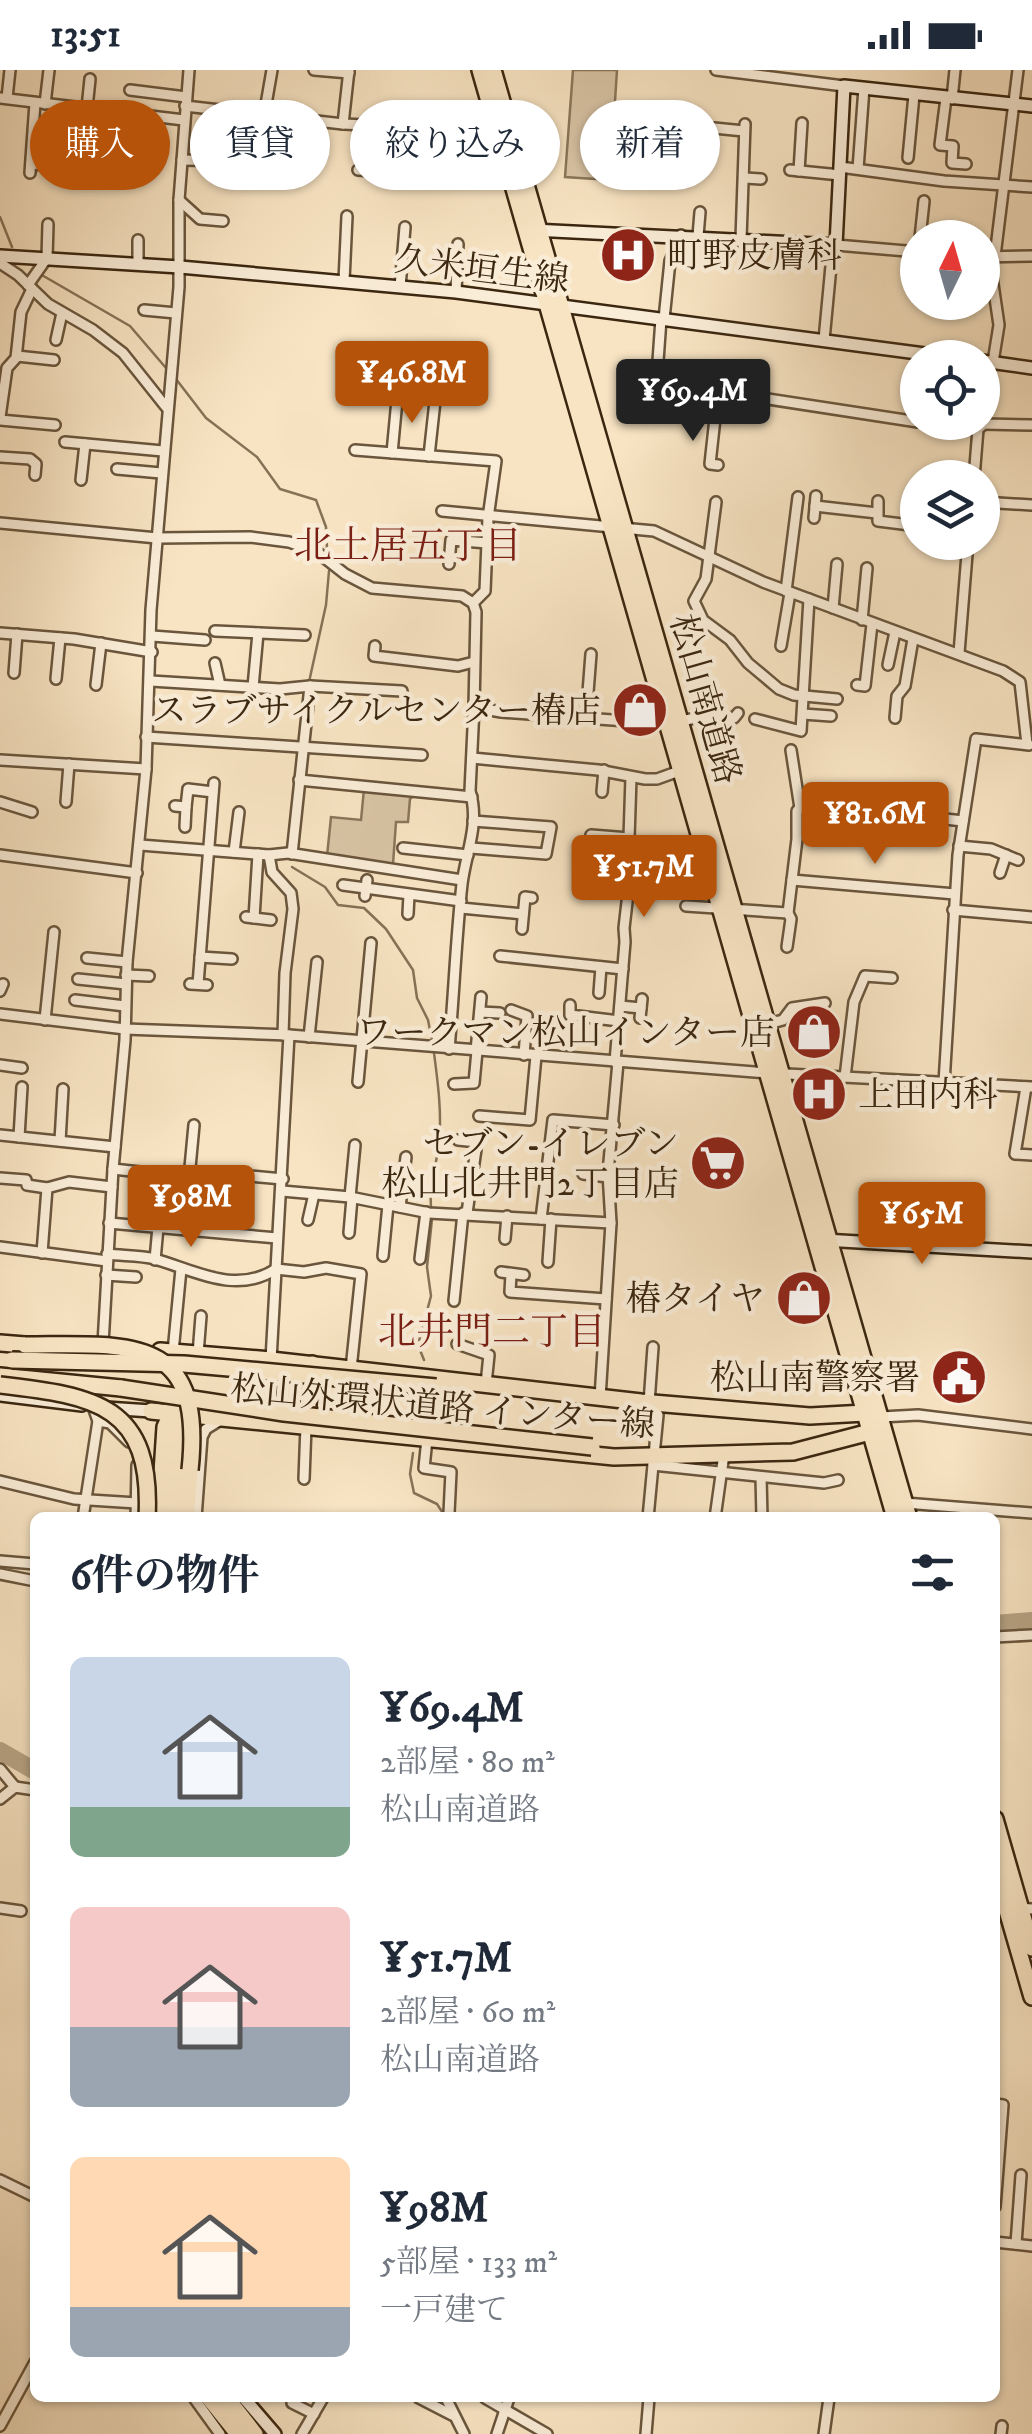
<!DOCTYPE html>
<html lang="ja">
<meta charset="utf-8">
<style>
body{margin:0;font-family:"IM FELL DW Pica","Noto Serif JP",serif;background:#f6f6f7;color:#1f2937;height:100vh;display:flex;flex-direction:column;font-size:38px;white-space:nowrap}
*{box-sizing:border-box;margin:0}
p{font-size:32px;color:#747a83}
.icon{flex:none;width:55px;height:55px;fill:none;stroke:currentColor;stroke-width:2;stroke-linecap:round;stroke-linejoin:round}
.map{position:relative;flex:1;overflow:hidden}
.sheet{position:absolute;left:30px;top:1442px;width:970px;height:890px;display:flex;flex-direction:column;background:#fff;border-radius:15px;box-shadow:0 2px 8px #0004}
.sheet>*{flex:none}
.top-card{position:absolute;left:30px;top:30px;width:972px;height:90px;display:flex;gap:20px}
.needle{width:65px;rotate:5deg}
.controls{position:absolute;left:900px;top:150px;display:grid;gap:20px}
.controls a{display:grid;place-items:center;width:100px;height:100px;border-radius:50%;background:#fff;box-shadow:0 2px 8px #0004;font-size:50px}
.price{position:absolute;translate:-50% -85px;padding:0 22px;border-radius:10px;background:#b45309;color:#fff;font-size:32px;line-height:65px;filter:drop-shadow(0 2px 5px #0008)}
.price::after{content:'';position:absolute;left:50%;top:60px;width:30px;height:22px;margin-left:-15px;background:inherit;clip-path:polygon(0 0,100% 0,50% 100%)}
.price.selected{background:#222;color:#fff}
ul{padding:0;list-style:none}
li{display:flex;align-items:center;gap:30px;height:250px;padding:0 40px}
li span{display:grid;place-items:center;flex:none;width:280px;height:200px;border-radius:15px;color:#555}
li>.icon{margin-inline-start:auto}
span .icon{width:120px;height:120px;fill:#fffc;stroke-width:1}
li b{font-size:42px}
h2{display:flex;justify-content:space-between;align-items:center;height:120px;padding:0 40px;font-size:42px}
.tag{padding:0 35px;border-radius:45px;background:#fff;box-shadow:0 2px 8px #0004;font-size:35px;line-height:90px}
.tag.selected{background:#b45309;color:#fff}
.status{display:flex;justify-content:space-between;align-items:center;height:70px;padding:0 50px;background:#fff;direction:ltr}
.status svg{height:28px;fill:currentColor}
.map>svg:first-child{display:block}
.green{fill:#d8c4a5;stroke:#8a765a;stroke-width:2.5}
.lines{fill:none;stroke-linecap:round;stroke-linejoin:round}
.stream{stroke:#867257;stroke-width:2.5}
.river{stroke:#b8a486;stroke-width:18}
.street-casing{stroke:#6a563d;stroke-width:14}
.secondary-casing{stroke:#3b2710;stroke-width:16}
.highway-casing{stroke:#3b2710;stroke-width:20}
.street{stroke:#faedd8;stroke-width:9}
.secondary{stroke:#faedd8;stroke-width:11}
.highway{stroke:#f8e4c3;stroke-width:15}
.highway-bridge-casing{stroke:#3b2710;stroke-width:20;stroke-linecap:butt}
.highway-bridge{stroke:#f8e4c3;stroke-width:15}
.labels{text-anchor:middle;stroke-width:9;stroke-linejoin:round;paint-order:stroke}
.poi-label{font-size:35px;fill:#3b2710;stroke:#faedd8;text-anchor:end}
.street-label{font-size:35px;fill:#3b2710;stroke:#faedd8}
.neighbourhood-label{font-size:38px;fill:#7a1f14;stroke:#faedd8}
</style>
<div class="status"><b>13:51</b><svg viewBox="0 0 49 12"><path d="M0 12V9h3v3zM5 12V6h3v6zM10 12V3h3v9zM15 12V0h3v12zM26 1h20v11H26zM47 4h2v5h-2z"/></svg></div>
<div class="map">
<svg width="1032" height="2364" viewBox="0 0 1032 2364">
<rect width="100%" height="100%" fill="#f8e4c3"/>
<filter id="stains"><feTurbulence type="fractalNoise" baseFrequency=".002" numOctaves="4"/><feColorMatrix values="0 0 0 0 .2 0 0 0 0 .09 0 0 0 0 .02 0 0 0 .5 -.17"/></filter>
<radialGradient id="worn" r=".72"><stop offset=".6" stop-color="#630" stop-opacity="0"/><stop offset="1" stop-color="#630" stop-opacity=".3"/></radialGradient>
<g class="green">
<polygon points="573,0 617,0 610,110 565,107"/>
<polygon points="364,719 415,725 410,729 408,752 396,752 393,794 327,786 331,747 361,750"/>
</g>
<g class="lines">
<g class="stream">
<polyline points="0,147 12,177"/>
<polyline points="40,204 130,256 166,298"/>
<polyline points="176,309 206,348 257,387 280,419 316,430 326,457 327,479"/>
<polyline points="309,612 326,535 329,501"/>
<polyline points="292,797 325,817 338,835 364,838 386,859 413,900 417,928 428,950 432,970"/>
<path d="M 431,1139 C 429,1115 436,1097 439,1074 C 442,1043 438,1014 434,983"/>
<polyline points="424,1290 418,1275 431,1226 427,1197 432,1149"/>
<polyline points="413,1383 410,1404 414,1423 437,1434 446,1448"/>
</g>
<g class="river">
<polyline points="995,1554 1032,1551"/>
<polyline points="0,1681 35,1701"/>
</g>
<g class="street-casing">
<g id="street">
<polyline points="314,0 349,3"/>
<polyline points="716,0 844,16"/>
<polyline points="130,20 186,27"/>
<polyline points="0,28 184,50"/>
<polyline points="7,28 10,0"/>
<polyline points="946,28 940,75 953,76 952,93 966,94"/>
<polyline points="952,29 955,0"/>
<polyline points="45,34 49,0"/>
<polyline points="185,36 343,54 497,61"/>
<polyline points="87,38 90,9"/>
<polyline points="264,46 272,0"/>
<polyline points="343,54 349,0"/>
<polyline points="714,58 744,61"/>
<polyline points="87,79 90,39"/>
<polyline points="908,88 914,25"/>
<polyline points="182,90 235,91"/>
<polyline points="31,94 93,98"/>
<polyline points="840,97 944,111 1032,117"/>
<polyline points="858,99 864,18"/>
<polyline points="358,100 388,102 390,56"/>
<polyline points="790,100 840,105"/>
<polyline points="799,101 802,53"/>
<polyline points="30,103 35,33"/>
<polyline points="144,107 149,46"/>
<polyline points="745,108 761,109"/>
<polyline points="179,130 200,149 223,151"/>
<polyline points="698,166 700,142"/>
<polyline points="920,168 924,131"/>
<polyline points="741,169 745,54"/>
<polyline points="138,170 138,194"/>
<polyline points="836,175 918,182"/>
<polyline points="995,186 1018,0"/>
<polyline points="982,187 1032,186"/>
<polyline points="989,187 999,255 993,292"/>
<polyline points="0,193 18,205 48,234 93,260 123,283 166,337"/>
<polyline points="344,211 347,146"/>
<polyline points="28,215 47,188 48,154"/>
<polyline points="400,217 405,157"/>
<polyline points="456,222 458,174"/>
<polyline points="144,240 176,243"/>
<polyline points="661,249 658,291 664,313 918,352"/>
<polyline points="664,249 670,191 681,165"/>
<polyline points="56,270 62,243"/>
<polyline points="824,270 833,175"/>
<polyline points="17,286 54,290"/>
<polyline points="0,347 7,298 16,288 21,242 32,219"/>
<polyline points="0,350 55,355"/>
<polyline points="922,352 978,359"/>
<polyline points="984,354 1032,355"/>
<polyline points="65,372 163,381"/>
<polyline points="355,380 496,391 488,448 485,521 473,533"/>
<polyline points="392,383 397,330"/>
<polyline points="429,386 435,331"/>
<polyline points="0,387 30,389 36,394 35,405"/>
<polyline points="718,395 710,394 718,321"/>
<polyline points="117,399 161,403"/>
<polyline points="974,408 978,359 984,354 990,292"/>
<polyline points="81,410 85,374"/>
<polyline points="878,431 878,451 918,456"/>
<polyline points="716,432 706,509 694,531 703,550 730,570 748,593 779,619 794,625 837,629"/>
<polyline points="982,432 1032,435"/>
<polyline points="815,436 877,443"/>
<polyline points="442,441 654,461 763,512 1003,601 1020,612 1027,674"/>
<polyline points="814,448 816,426"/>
<polyline points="0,453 157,468 250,467 289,472 317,482 345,504 372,518 462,526 473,533 476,542 474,637 501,642 668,654 704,646 734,648 738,643"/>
<polyline points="449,494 451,470 487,473"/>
<polyline points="786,521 798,427"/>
<polyline points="833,538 837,494"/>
<polyline points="862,550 867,498"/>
<polyline points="215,561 305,565"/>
<polyline points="0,563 74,569 152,582"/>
<polyline points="152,566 205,570"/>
<polyline points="375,576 374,586 458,596 474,592"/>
<polyline points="781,576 790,523"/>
<polyline points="959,583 968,472"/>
<polyline points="215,593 220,615"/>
<polyline points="888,595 895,562"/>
<polyline points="14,603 17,564"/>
<polyline points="56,609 60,568"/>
<polyline points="151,611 280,619 310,616 402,621"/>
<polyline points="96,615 101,573"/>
<polyline points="857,615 865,616 872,554"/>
<polyline points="253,617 258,563"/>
<polyline points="803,644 831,646"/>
<polyline points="586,648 591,584"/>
<polyline points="895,648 897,626 905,616 913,569"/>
<polyline points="755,649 801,661 809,529"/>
<polyline points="146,667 422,685"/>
<polyline points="791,680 800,738 856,744 865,740 963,751"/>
<polyline points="472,688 598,700 645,709 657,709 682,700"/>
<polyline points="0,690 146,699"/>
<polyline points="299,710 472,727"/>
<polyline points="602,722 604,700"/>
<polyline points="0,732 32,742"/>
<polyline points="66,732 69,694"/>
<polyline points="175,736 186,737 188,719 213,722"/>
<polyline points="185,757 186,737"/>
<polyline points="140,775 269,785 288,783 462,810"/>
<polyline points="959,776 991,779 1018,790"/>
<polyline points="403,778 468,785"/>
<polyline points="471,778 546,784 551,757 473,751"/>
<polyline points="234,782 239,742"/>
<polyline points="292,784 310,616"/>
<polyline points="0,785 137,803"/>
<polyline points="269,785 272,802 291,823 293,839 285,903 283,965"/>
<polyline points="580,785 589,785 591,765 629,768"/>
<polyline points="1000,803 1006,785"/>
<polyline points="792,810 955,824"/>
<polyline points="343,815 461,831"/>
<polyline points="365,826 367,810"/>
<polyline points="686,836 788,843"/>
<polyline points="461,838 523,844"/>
<polyline points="953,840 1032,847"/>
<polyline points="408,844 409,825"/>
<polyline points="246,847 271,850"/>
<polyline points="254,848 258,784"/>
<polyline points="522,859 525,827 532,828"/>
<polyline points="787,877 791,849 788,843 797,769 797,741 800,738"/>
<polyline points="500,886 623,899"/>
<polyline points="200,887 232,889"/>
<polyline points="87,888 127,892"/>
<polyline points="126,905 149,906"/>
<polyline points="78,909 126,914"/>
<polyline points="190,914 207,915"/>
<polyline points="198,914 214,713"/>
<polyline points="0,921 3,914"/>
<polyline points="599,923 601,897"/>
<polyline points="75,930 125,936"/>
<polyline points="570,935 570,945 619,951"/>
<polyline points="620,936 641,938"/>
<polyline points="511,940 527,946 524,985"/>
<polyline points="480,942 500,943"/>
<polyline points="0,944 125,959 289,965 768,1003 1032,1017"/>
<polyline points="640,948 642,929"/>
<polyline points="45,950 54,862"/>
<polyline points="768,954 783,950 792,938 825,933"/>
<polyline points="309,967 317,892"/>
<path d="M 449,979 C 454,924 456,868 462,814 C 466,782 480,754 470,721 L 474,637"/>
<polyline points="476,981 481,927"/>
<polyline points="615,992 625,872 624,858 633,780 629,768 631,707"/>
<polyline points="0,995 22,998"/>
<polyline points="845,1007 854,932 865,906 892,908"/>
<polyline points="358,1012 371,873"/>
<polyline points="944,1013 958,785 976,669 1029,675"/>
<polyline points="454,1014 474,1013 477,981"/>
<polyline points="1026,1017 1015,1084 1032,1085"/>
<polyline points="479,1046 530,1050 536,986"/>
<polyline points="0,1065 115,1077"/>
<polyline points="19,1067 22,1017"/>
<polyline points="458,1070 477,1072 467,1143"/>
<polyline points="60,1071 63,1019"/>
<polyline points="113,1099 213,1110 228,1104 283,1109"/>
<polyline points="583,1104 608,1107"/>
<polyline points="0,1108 26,1110 27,1115 47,1118"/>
<polyline points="189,1108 194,1055"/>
<polyline points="282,1121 350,1127 429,1143 611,1153"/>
<polyline points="350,1127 355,1075"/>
<polyline points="400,1137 406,1087"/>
<polyline points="541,1149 553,1050 614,1055"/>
<polyline points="308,1150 314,1124"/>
<polyline points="109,1153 277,1168"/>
<polyline points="349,1163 352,1128"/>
<polyline points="505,1169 507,1146"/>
<polyline points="0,1177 107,1191"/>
<polyline points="42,1183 47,1118 69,1112 112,1117"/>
<path d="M 107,1184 C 123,1186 140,1185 155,1189 C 196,1201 236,1225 276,1199 L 304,1202 L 326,1198 L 361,1204 L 351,1299"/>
<polyline points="383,1186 388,1135"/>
<polyline points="420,1189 426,1142"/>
<polyline points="155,1190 158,1157"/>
<polyline points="548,1192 551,1149"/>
<polyline points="501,1202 524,1205"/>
<polyline points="511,1204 510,1222 606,1229"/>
<polyline points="106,1205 136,1207"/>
<polyline points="454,1231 463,1143"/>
<polyline points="103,1274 113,1099 125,970 127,892 146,699 151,540 179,217 179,130 189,0"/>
<polyline points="457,1274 489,1285 486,1314"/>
<polyline points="653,1277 649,1333 658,1345 653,1395 824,1413 838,1410"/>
<polyline points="173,1282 181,1199"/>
<polyline points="198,1284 201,1246"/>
<polyline points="271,1290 289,965"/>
<polyline points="600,1328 611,1153 608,1103 618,992"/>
<polyline points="93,1337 98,1351 110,1353 129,1372"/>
<polyline points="881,1347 918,1345 1032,1359"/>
<polyline points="427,1369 424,1398 451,1402 449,1443"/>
<polyline points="761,1407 762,1448"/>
<polyline points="304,1409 306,1356"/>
<polyline points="0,1411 74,1429 137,1433"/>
<polyline points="905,1433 1032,1443"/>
<polyline points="83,1448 98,1351"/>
<polyline points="136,1448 137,1395"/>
<polyline points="196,1448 202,1367 206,1359 219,1351"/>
<polyline points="648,1448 653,1395"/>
<polyline points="715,1448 724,1384"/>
<polyline points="0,1491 35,1494"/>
<polyline points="0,1504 35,1511"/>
<polyline points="995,1567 1032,1565"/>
<polyline points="0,1699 15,1717"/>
<polyline points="0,1729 15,1717 35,1720"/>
<polyline points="995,1836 1032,1839"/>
<polyline points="0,1838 21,1841"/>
<polyline points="995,2034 1003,2035 995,2137"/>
<polyline points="0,2110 35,2127"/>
<polyline points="995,2172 1032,2176"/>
<polyline points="1016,2174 1021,2105"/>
<polyline points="194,2328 220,2364"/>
<polyline points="292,2328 292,2333 314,2344"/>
<polyline points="419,2328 452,2345"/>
<polyline points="446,2328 464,2364"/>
<polyline points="485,2328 547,2364"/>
<polyline points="0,2356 35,2292"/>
<polyline points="302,2364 323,2328"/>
<polyline points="497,2364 509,2328"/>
<polyline points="646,2364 649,2328"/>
<polyline points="824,2364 829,2328"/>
<polyline points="1001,2364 1002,2356"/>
</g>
</g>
<g class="secondary-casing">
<g id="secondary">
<polyline points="533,160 836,175 844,16 1032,36"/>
<polyline points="0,186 180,197 456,222 955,288"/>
<polyline points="982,291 1032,298"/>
<polyline points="824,1170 1032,1182"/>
<polyline points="0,1325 82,1335"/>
<polyline points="106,1338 151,1341"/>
<polyline points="244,2328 275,2364"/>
</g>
</g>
<g class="highway-casing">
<g id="highway">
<polyline points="480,0 895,1448"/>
<polyline points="493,0 909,1448"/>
<polyline points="0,1273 25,1275"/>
<polyline points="0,1306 121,1318"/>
<polyline points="172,1338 179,1358 173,1448"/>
<polyline points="151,1341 614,1387 793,1382 870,1362 881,1347 865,1343 810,1346 641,1332 271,1290 160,1281"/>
<polyline points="264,1349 270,1292"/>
<polyline points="306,1355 312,1294"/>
<polyline points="159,1448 165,1357 172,1342"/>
<polyline points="186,1448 190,1400"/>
<polyline points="995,1749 1032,1878"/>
<polyline points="995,1799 1032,1927"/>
<polyline points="209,2328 238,2364"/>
<polyline points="227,2328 255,2364"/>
</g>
</g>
<use href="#street" class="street"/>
<use href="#secondary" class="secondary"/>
<use href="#highway" class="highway"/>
<g class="highway-bridge-casing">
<g id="highway-bridge">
<path d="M 25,1275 C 128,1275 205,1262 190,1400"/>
<polyline points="12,1290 184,1294 436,1317"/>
<path d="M 0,1315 C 96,1326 153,1335 147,1448"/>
<polyline points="121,1318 284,1343 592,1377"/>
</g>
</g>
<use href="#highway-bridge" class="highway-bridge"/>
</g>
<defs>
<g id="hospital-disc" transform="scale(2.875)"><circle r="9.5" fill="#8f2418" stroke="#faedd8"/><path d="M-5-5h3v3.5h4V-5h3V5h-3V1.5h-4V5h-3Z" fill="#fff"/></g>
<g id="shop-disc" transform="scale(2.875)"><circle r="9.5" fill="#8f2418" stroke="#faedd8"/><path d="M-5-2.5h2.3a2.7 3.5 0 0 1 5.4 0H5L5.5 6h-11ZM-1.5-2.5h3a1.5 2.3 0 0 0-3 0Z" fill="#fff"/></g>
<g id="supermarket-disc" transform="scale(2.875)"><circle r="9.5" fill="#8f2418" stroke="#faedd8"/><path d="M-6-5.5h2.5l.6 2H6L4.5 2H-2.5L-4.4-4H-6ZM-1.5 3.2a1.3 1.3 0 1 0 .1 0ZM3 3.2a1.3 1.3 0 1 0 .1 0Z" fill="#fff"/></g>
<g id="civic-disc" transform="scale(2.875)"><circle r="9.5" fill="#8f2418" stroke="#faedd8"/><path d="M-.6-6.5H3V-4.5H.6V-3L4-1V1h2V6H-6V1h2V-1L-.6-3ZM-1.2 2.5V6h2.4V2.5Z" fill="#fff"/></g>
</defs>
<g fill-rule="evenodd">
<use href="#hospital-disc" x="628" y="185"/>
<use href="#shop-disc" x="640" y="640"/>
<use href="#shop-disc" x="814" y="962"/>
<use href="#hospital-disc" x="819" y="1024"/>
<use href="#supermarket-disc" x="718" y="1093"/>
<use href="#shop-disc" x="804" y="1228"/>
<use href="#civic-disc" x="959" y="1307"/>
</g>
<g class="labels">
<g class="poi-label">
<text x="667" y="197" text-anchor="start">町野皮膚科</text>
<text x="601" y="652">スラブサイクルセンター椿店</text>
<text x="775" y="974">ワークマン松山インター店</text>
<text x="858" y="1036" text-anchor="start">上田内科</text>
<text x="679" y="1085">セブン-イレブン<tspan x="679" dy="40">松山北井門2丁目店</tspan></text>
<text x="765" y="1240">椿タイヤ</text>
<text x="920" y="1319">松山南警察署</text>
</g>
<g class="street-label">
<text transform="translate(482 199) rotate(7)" y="12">久米垣生線</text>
<text transform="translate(706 629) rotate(74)" y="12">松山南道路</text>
<text transform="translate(443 1336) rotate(5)" y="12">松山外環状道路 インター線</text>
</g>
<g class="neighbourhood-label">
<text x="408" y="488">北土居五丁目</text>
<text x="492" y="1274">北井門二丁目</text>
</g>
</g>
<rect width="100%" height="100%" filter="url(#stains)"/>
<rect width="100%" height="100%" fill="url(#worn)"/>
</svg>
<div class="controls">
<a><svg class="needle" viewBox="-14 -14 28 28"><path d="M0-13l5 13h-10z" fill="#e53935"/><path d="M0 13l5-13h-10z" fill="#747a83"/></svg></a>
<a><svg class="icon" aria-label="locate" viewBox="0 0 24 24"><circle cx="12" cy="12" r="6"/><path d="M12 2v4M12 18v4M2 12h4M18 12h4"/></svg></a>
<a><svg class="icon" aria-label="layers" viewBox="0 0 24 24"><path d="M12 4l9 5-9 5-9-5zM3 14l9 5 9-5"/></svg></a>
</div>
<b class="price" style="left:412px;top:356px">¥46.8M</b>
<b class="price selected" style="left:693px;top:374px">¥69.4M</b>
<b class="price" style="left:875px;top:797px">¥81.6M</b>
<b class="price" style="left:644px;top:850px">¥51.7M</b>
<b class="price" style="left:191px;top:1180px">¥98M</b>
<b class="price" style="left:922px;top:1197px">¥65M</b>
<div class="top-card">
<a class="tag selected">購入</a>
<a class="tag">賃貸</a>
<a class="tag">絞り込み</a>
<a class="tag">新着</a>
</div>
<section class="sheet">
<h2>6件の物件<svg class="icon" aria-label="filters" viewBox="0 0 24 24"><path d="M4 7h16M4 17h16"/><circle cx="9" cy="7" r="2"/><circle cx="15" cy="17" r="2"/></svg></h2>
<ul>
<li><span style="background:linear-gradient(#c9d6e8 75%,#7fa58c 0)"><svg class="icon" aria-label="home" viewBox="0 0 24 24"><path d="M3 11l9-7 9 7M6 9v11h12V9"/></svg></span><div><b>¥69.4M</b><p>2部屋 · 80 m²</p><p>松山南道路</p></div></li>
<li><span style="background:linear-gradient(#f6c9c9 60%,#9aa5b1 0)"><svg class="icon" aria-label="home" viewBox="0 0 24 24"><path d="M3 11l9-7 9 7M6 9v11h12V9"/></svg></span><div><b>¥51.7M</b><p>2部屋 · 60 m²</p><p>松山南道路</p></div></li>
<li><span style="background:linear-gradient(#ffd9b3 75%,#9aa5b1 0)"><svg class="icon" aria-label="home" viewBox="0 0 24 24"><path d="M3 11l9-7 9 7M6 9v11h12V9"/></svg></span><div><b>¥98M</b><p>5部屋 · 133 m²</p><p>一戸建て</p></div></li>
</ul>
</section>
</div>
